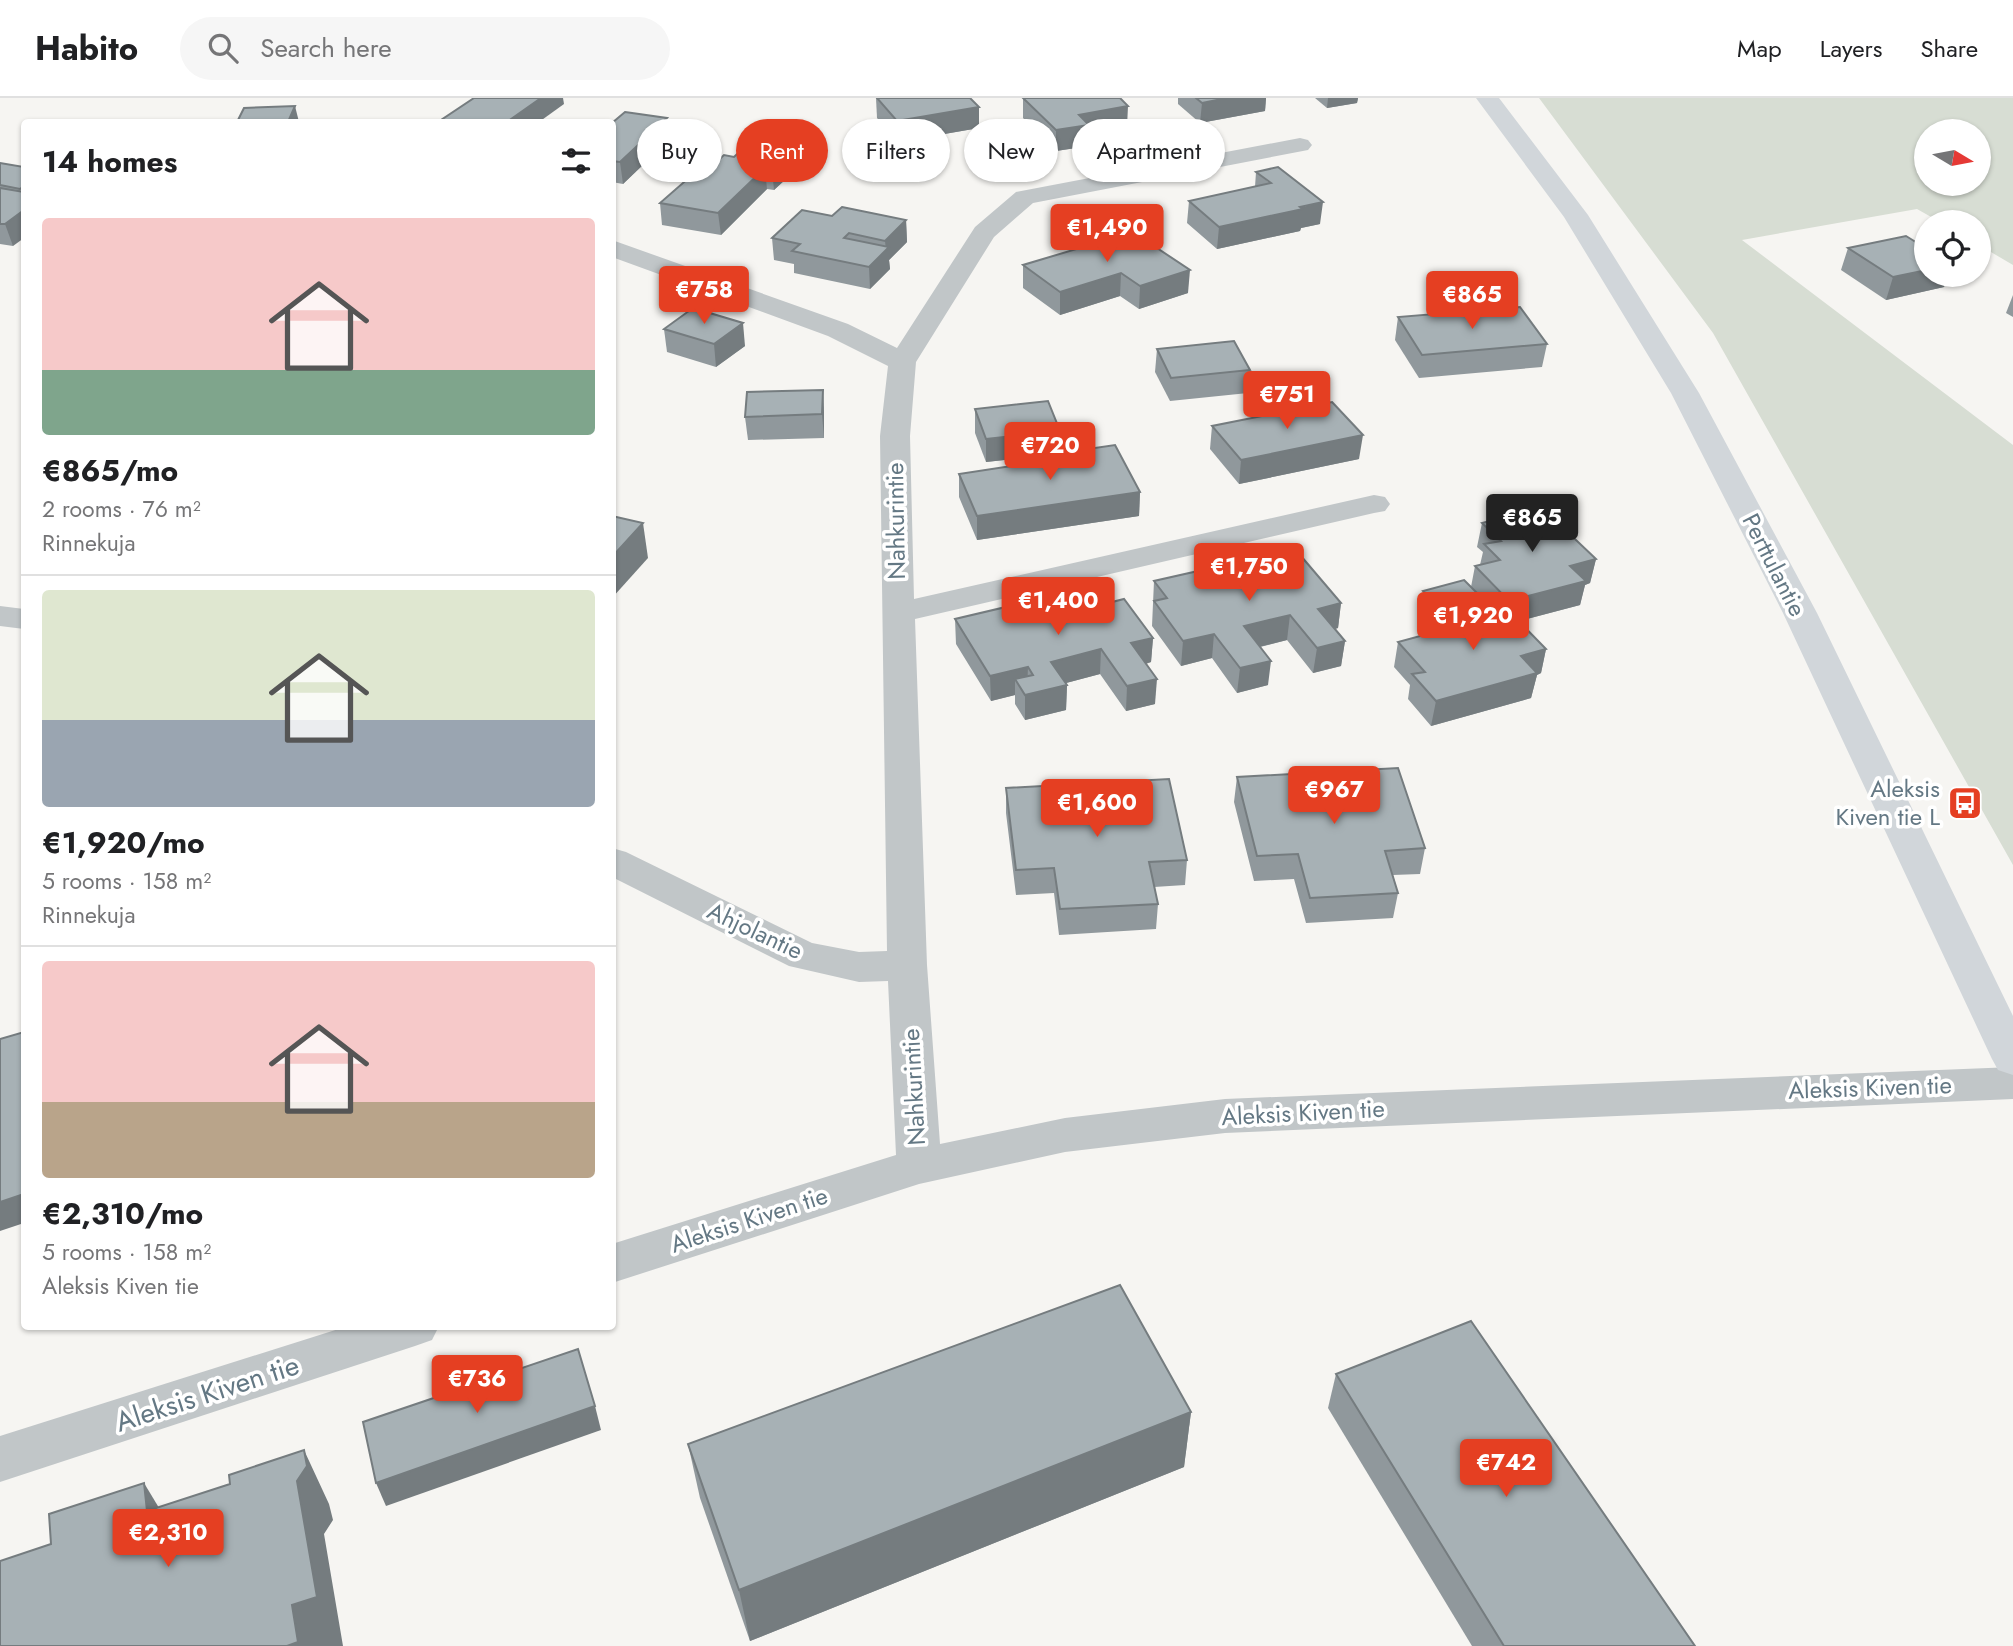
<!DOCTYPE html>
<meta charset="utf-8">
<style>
body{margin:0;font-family:Jost,sans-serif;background:#f6f6f6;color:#202124;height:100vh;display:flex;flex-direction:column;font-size:26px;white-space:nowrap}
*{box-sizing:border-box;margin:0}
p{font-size:23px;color:#757577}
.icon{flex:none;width:38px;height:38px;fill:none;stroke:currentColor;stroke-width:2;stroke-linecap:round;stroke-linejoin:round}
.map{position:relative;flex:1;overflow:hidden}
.sheet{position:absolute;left:21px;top:21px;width:595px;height:1211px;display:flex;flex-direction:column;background:#fff;border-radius:7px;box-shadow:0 2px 5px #0004}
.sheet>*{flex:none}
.banner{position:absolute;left:637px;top:21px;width:665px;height:63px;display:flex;gap:14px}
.needle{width:46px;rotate:100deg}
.tools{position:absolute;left:1914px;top:21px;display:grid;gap:14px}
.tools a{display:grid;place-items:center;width:77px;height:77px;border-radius:50%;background:#fff;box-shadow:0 2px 5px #0004;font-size:35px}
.price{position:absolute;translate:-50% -60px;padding:0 16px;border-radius:7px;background:#e53f22;color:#fff;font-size:23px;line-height:46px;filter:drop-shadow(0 2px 4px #0008)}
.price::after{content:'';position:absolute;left:50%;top:42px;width:21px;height:16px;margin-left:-10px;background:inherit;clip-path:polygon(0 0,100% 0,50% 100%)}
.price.current{background:#222;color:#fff}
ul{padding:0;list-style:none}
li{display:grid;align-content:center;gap:14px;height:371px;padding:0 21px}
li+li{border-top:2px solid #e0e0e0}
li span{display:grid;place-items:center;height:217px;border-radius:7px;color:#555}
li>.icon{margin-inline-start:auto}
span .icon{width:126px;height:126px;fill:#fffc;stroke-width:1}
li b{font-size:30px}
h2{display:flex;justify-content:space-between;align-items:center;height:84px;padding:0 21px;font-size:30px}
.chip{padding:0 24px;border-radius:32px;background:#fff;box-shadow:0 2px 5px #0004;font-size:24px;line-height:63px}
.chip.current{background:#e53f22;color:#fff}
header{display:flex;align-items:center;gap:42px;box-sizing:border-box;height:98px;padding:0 35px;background:#fff;border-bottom:2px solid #e0e0e0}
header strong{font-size:33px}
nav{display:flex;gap:38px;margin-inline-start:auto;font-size:24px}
.search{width:490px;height:63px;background:#f6f6f6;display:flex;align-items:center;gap:18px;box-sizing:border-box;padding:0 24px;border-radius:38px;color:#757577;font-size:26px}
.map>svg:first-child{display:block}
.green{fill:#d7ddd3;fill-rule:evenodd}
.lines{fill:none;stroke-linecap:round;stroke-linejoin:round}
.street{fill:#c1c6c8;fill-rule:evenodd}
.secondary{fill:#d1d6da;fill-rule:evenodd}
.wall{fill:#90989c}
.shaded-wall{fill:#757c7f}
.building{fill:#a7b1b5;stroke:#757c7f;stroke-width:2}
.labels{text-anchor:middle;stroke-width:7;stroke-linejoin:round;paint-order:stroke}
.street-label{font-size:24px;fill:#647884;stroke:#fff}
.poi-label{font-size:24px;fill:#647884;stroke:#fff;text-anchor:end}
.near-street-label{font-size:28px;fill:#647884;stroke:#fff}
</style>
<header>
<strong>Habito</strong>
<div class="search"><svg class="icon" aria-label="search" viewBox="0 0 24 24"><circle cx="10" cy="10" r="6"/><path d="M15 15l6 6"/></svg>Search here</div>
<nav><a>Map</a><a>Layers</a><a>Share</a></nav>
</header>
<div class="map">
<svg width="2013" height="1548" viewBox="0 0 2013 1548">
<rect width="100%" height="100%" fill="#f6f5f2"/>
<path class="green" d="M 1539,0 L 2013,0 L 2013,167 L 1979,147 L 1979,124 L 1940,124 L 1917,111 L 1742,142 L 2013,347 L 2013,767 L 1713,235 ZM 1927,33 L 1979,33 L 1979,86 L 1927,86 Z"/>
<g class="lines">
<g class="street">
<polygon points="1300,40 1308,42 1312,47 1308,52 1033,105 994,139 916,264 910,338 914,501 1374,397 1385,399 1390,406 1385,413 1374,415 915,521 927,867 940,1046 1065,1020 1225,1001 2013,969 2013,1001 1225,1035 1065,1054 919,1086 612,1185 612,1146 896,1057 888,883 859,884 789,868 612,779 612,750 626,754 812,845 859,854 887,853 880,338 888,268 828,238 612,159 612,142 848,226 897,250 975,129 1016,94"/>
<polygon points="0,508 24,511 24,531 0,528"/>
<polygon points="348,1228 439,1228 432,1242 415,1248 0,1384 0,1338"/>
</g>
<polygon class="secondary" points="1476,0 1499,0 1588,117 1699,295 1817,515 2013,918 2013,977 1998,972 1992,961 1783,515 1671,295 1564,119"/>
</g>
<g class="wall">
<polygon points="876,0 979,9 979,30 898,44 877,20"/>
<polygon points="1023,0 1127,29 1089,36 1089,48 1056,53 1023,20"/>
<polygon points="1178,0 1266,0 1265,13 1200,25 1178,6"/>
<polygon points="1315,0 1358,0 1357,5 1327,10"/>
<polygon points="612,25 670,41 623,86 612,84"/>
<polygon points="798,47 800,68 774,92 767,91 721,137 662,127 660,105 707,72 734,59"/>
<polygon points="0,65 24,69 13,148 0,146"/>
<polygon points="1256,74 1320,126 1301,130 1300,133 1217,151 1187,125 1189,103 1255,89"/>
<polygon points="832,118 906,122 907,144 889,162 890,171 870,191 794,175 794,166 774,162 772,140"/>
<polygon points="1133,134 1188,195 1139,211 1120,198 1060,217 1023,190 1023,167"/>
<polygon points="1848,150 1927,177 1948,177 1944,189 1886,202 1841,172"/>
<polygon points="2013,197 2013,219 2006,215"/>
<polygon points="1398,219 1547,246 1542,269 1419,280 1395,242"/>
<polygon points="664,231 745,248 716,269 667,254"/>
<polygon points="1157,251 1250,272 1248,295 1170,303 1155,274"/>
<polygon points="823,292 824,315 824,340 748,342 745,319"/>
<polygon points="975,311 1060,356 986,364 975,335"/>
<polygon points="1212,328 1359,361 1239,386 1210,351"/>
<polygon points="1081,352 1140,394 1139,418 977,442 959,399 959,376 1081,358"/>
<polygon points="1507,411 1596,461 1590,485 1585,487 1580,507 1519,523 1546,551 1541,575 1537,577 1531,600 1431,628 1408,601 1410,587 1394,569 1398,544 1446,531 1420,505 1423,493 1471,489 1475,468 1480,467 1483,454 1477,449 1482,425 1506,419"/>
<polygon points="1154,483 1341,505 1338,530 1335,531 1345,543 1341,568 1313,575 1287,542 1260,549 1268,587 1237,595 1212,560 1181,568 1152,528"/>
<polygon points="1112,504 1153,540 1151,564 1146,566 1155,606 1126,613 1100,576 1066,585 1067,587 1066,612 1025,622 1015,606 1015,597 991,603 956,546 955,521"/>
<polygon points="1237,679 1425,750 1420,776 1393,777 1398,795 1393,820 1306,825 1294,781 1254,783 1234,704"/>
<polygon points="1006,690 1187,762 1185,787 1154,789 1158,806 1156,831 1059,837 1054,795 1016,797 1006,715"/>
<polygon points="1336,1276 1695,1548 1472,1548 1328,1310"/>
<polygon points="1191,1314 1184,1369 750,1543 700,1400 688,1346"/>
</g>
<g class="shaded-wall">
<polygon points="541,0 563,0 564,6 539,24 507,24"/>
<polygon points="1227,0 1266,0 1265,13 1200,25 1202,5"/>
<polygon points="1328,0 1358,0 1357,5 1327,10"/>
<polygon points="295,8 299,24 288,24"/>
<polygon points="1128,8 1127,29 1089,36 1089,48 1056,53 1056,32 1079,17"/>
<polygon points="979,9 979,30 898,44 897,23"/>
<polygon points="667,20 670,41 623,86 620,64"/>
<polygon points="798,47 800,68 774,92 772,71"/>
<polygon points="765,70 767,91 721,137 718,115"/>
<polygon points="1323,104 1320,126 1301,130 1300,133 1217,151 1219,129"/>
<polygon points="24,112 24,140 13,148 5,126"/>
<polygon points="906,122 907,144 889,162 890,171 870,191 869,169 886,152 885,143"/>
<polygon points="1190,172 1188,195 1139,211 1140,188"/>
<polygon points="1927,172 1927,177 1948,177 1944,189 1886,202 1893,179"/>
<polygon points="1121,175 1120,198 1060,217 1060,194"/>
<polygon points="743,225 745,248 716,269 714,246"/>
<polygon points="823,292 824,315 824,340 822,316"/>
<polygon points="1060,333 1060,356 986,364 986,341"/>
<polygon points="1363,337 1359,361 1239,386 1241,362"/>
<polygon points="1140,394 1139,418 977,442 977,418"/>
<polygon points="643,425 648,460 612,500 612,459"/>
<polygon points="1596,461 1590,485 1585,487 1580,507 1504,527 1509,503 1570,468"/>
<polygon points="1341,505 1338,530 1315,536 1318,511"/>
<polygon points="1290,517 1287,542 1242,553 1244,528"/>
<polygon points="1214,536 1212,560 1181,568 1183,543"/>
<polygon points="1153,540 1151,564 1129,570 1131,545"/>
<polygon points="1345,543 1341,568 1313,575 1317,550"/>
<polygon points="1101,551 1100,576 1051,589 1051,564"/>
<polygon points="1546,551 1541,575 1537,577 1531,600 1431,628 1436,603 1521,558"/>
<polygon points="1271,563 1268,587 1237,595 1240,570"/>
<polygon points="1028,569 1027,593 1015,581 1015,597 991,603 990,578"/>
<polygon points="1157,581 1155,606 1126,613 1127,588"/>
<polygon points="1067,587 1066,612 1025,622 1025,597"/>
<polygon points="24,1096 24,1125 0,1133 0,1104"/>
<polygon points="595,1308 601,1332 386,1408 376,1385"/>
<polygon points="1191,1314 1184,1369 750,1543 739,1492"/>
<polygon points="304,1352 329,1406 333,1422 324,1436 343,1548 287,1548 292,1507 297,1383"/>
<polygon points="144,1385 176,1438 147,1413"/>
</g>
<g class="building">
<polygon points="474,0 541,0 507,24 438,24"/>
<polygon points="877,0 970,0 979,9 897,23"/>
<polygon points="1023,0 1120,0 1128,8 1079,17 1089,27 1056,32"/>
<polygon points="1196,0 1227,0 1202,5"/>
<polygon points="295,8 288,24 237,24 244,10"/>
<polygon points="625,14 667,20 620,64 612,63 612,25"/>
<polygon points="754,40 798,47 772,71 765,70 718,115 660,105 699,71 707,72 724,57 734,59"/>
<polygon points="0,65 24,69 24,88 20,91 0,87"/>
<polygon points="1278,69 1323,104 1300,109 1303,111 1219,129 1189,103 1271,85 1256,74"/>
<polygon points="0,90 24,94 24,112 5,126 0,126"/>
<polygon points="842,109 906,122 885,143 849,135 844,140 889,149 869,169 792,153 800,146 772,140 802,112 832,118"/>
<polygon points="1133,134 1190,172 1140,188 1121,175 1060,194 1023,167"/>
<polygon points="1906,138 1927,151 1927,172 1893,179 1848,150"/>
<polygon points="1520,209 1547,246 1422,257 1398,219"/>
<polygon points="693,210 743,225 714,246 664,231"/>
<polygon points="1234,243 1250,272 1171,280 1157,251"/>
<polygon points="823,292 822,316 745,319 747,294"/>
<polygon points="1048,303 1060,333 986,341 975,311"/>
<polygon points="1332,304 1363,337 1241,362 1212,328"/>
<polygon points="1115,347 1140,394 977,418 959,376 1084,357 1081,352"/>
<polygon points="1536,404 1596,461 1570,468 1586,483 1509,503 1475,468 1500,462 1484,446 1501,443 1482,425 1513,417 1507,411"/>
<polygon points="612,418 643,425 612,459"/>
<polygon points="1295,451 1341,505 1318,511 1345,543 1317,550 1290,517 1244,528 1271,563 1240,570 1214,536 1183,543 1154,503 1167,500 1154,483"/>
<polygon points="1464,482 1487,505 1450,514 1448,519 1423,493"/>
<polygon points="1099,487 1112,504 1124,501 1153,540 1131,545 1157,581 1127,588 1101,551 1051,564 1067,587 1025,597 1015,581 1033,577 1028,569 990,578 955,521"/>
<polygon points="1498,502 1546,551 1521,558 1537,575 1436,603 1412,576 1425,574 1398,544 1461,527 1450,514"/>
<polygon points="1398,670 1425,750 1385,753 1398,795 1310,800 1298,756 1257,758 1237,679"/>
<polygon points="1169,681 1187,762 1149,764 1158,806 1060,811 1054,770 1016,772 1006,690"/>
<polygon points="24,934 24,1096 0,1104 0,941"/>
<polygon points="1120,1187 1191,1314 739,1492 688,1346"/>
<polygon points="1471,1223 1695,1548 1504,1548 1336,1276"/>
<polygon points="578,1251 595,1308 376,1385 363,1324"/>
<polygon points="304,1352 307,1368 297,1383 317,1499 292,1507 298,1544 287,1548 0,1548 0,1463 51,1446 49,1416 144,1385 147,1413 230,1386 229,1377"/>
</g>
<defs>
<g id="bus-square" transform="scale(1.75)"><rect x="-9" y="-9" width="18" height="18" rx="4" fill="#e53f22" stroke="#fff"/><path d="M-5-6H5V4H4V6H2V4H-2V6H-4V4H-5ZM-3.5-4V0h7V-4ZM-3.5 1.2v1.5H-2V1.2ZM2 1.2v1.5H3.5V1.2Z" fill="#fff"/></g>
</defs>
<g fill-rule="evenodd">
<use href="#bus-square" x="1965" y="705"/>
</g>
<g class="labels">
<g class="street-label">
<text transform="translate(896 423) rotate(-91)" y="8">Nahkurintie</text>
<text transform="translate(1774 467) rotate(63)" y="8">Perttulantie</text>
<text transform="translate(755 833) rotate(25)" y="8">Ahjolantie</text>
<text transform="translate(914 989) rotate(-93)" y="8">Nahkurintie</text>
<text transform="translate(1870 990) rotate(-2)" y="8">Aleksis Kiven tie</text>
<text transform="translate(1303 1015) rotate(-3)" y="8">Aleksis Kiven tie</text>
<text transform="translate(749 1122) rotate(-18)" y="8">Aleksis Kiven tie</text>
</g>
<g class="poi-label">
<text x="1940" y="699">Aleksis<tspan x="1940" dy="28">Kiven tie L</tspan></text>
</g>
<g class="near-street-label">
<text transform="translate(207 1295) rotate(-18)" y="10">Aleksis Kiven tie</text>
</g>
</g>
</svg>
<div class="tools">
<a><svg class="needle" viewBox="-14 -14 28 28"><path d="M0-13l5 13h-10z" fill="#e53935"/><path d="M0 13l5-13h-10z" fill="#757577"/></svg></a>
<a><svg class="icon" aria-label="locate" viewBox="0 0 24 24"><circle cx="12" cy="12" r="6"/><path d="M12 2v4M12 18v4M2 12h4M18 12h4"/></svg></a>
</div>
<b class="price" style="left:1107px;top:166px">€1,490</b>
<b class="price" style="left:704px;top:228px">€758</b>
<b class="price" style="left:1472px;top:233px">€865</b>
<b class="price" style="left:1287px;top:333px">€751</b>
<b class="price" style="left:1050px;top:384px">€720</b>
<b class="price current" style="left:1532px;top:456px">€865</b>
<b class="price" style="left:1249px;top:505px">€1,750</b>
<b class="price" style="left:1058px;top:539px">€1,400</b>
<b class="price" style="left:1473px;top:554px">€1,920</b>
<b class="price" style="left:1334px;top:728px">€967</b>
<b class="price" style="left:1097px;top:741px">€1,600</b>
<b class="price" style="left:477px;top:1317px">€736</b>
<b class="price" style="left:1506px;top:1401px">€742</b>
<b class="price" style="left:168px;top:1471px">€2,310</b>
<div class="banner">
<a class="chip">Buy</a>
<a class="chip current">Rent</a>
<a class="chip">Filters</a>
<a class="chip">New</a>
<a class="chip">Apartment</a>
</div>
<section class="sheet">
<h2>14 homes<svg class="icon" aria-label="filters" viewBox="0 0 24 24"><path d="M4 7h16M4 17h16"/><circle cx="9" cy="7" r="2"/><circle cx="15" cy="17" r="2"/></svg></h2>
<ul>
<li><span style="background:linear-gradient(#f6c9c9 70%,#7fa58c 0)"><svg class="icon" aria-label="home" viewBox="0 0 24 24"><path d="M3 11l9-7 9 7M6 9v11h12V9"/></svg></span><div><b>€865/mo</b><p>2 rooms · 76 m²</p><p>Rinnekuja</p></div></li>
<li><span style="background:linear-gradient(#dfe7d0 60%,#9aa5b1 0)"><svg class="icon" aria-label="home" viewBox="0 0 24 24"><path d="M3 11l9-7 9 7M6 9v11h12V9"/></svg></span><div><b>€1,920/mo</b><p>5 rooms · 158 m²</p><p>Rinnekuja</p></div></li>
<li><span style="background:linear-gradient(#f6c9c9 65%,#b9a48a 0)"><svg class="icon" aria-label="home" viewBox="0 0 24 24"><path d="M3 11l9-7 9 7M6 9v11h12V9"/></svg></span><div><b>€2,310/mo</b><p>5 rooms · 158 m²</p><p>Aleksis Kiven tie</p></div></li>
</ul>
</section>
</div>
